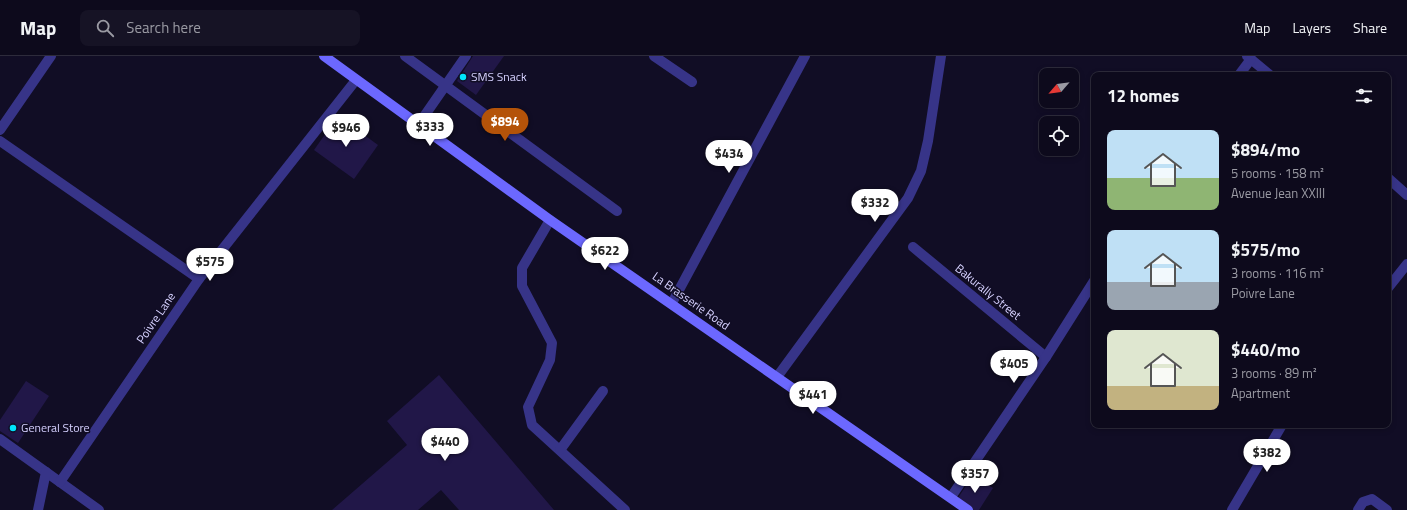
<!DOCTYPE html>
<meta charset="utf-8">
<style>
body{margin:0;font-family:"Titillium Web",sans-serif;background:#161325;color:#f1f3f6;height:100vh;display:flex;flex-direction:column;font-size:15px;white-space:nowrap}
*{box-sizing:border-box;margin:0}
p{font-size:13px;color:#9a9aa3}
.icon{flex:none;width:22px;height:22px;fill:none;stroke:currentColor;stroke-width:2;stroke-linecap:round;stroke-linejoin:round}
.map{position:relative;flex:1;overflow:hidden}
.details{position:absolute;left:1091px;top:16px;width:300px;height:356px;display:flex;flex-direction:column;background:#0d0a1c;border-radius:8px;box-shadow:0 2px 6px #0003,0 0 0 1px #2d2b3b}
.details>*{flex:none}
.needle{width:26px;rotate:242deg}
.fabs{position:absolute;left:1039px;top:12px;display:grid;gap:8px}
.fabs a{display:grid;place-items:center;width:40px;height:40px;border-radius:8px;background:#0d0a1c;box-shadow:0 2px 6px #0003,0 0 0 1px #2d2b3b;font-size:20px}
.price{position:absolute;translate:-50% -34px;padding:0 9px;border-radius:14px;background:#fff;color:#222;font-size:13px;line-height:26px;filter:drop-shadow(0 1px 2px #0008)}
.price::after{content:'';position:absolute;left:50%;top:24px;width:12px;height:9px;margin-left:-6px;background:inherit;clip-path:polygon(0 0,100% 0,50% 100%)}
.price.on{background:#b45309;color:#fff}
ul{padding:0;list-style:none}
li{display:flex;align-items:center;gap:12px;height:100px;padding:0 16px}
li span{display:grid;place-items:center;flex:none;width:112px;height:80px;border-radius:8px;color:#555}
li>.icon{margin-inline-start:auto}
span .icon{width:48px;height:48px;fill:#fffc;stroke-width:1}
li b{font-size:17px}
h2{display:flex;justify-content:space-between;align-items:center;height:48px;padding:0 16px;font-size:17px}
header{display:flex;align-items:center;gap:24px;box-sizing:border-box;height:56px;padding:0 20px;background:#0d0a1c;border-bottom:1px solid #2d2b3b}
header strong{font-size:19px}
nav{display:flex;gap:22px;margin-inline-start:auto;font-size:14px}
.search{width:280px;height:36px;background:#161325;display:flex;align-items:center;gap:10px;box-sizing:border-box;padding:0 14px;border-radius:8px;color:#9a9aa3;font-size:15px}
.map>svg:first-child{display:block}
.building{fill:#211748}
.lines{fill:none;stroke-linecap:round;stroke-linejoin:round}
.service{stroke:#373488;stroke-width:10}
.minor{stroke:#373488;stroke-width:10}
.secondary{stroke:#6c68ff;stroke-width:10}
.poi-dot{fill:#00e3fc;stroke:#110d25;stroke-width:1.5}
.labels{text-anchor:middle;stroke-width:3;stroke-linejoin:round;paint-order:stroke}
.poi-label{font-size:12px;fill:#d6d1ff;stroke:#110d25;text-anchor:start}
.street-label{font-size:12px;fill:#d6d1ff;stroke:#110d25}
</style>
<header>
<strong>Map</strong>
<div class="search"><svg class="icon" aria-label="search" viewBox="0 0 24 24"><circle cx="10" cy="10" r="6"/><path d="M15 15l6 6"/></svg>Search here</div>
<nav><a>Map</a><a>Layers</a><a>Share</a></nav>
</header>
<div class="map">
<svg width="1407" height="454" viewBox="0 0 1407 454">
<rect width="100%" height="100%" fill="#110d25"/>
<g class="building">
<polygon points="473,0 504,0 476,39 457,25"/>
<polygon points="338,60 378,89 354,123 314,94"/>
<polygon points="439,319 554,454 459,454 441,434 418,454 332,454 407,389 387,365"/>
<polygon points="26,325 49,340 18,387 0,375 0,364"/>
<polygon points="973,419 993,432 979,454 970,454 956,445"/>
</g>
<g class="lines">
<g class="service">
<polyline points="550,164 522,212 522,230 552,287 550,304 528,351 532,369 625,454"/>
<polyline points="560,394 603,335"/>
</g>
<g class="minor">
<polyline points="405,0 617,155"/>
<polyline points="654,0 692,26"/>
<polyline points="1247,0 1270,19"/>
<polyline points="1239,19 1251,3"/>
<polyline points="418,69 466,0"/>
<polyline points="0,74 51,0"/>
<polyline points="0,85 199,223"/>
<polyline points="1388,122 1407,139"/>
<polyline points="913,191 1046,301"/>
<polyline points="1388,232 1407,208"/>
<polyline points="672,247 805,0"/>
<polyline points="777,321 908,142 921,115 928,85 941,0"/>
<polyline points="0,383 99,454"/>
<polyline points="60,426 199,223 356,24"/>
<polyline points="951,441 1046,301 1094,225"/>
<polyline points="38,454 46,416"/>
<polyline points="1232,454 1282,369"/>
<polyline points="1358,454 1363,446 1372,443 1387,454"/>
</g>
<polyline class="secondary" points="324,0 550,164 968,454"/>
</g>
<g class="poi-dot">
<circle cx="463" cy="21" r="4"/>
<circle cx="13" cy="372" r="4"/>
</g>
<g class="labels">
<g class="poi-label">
<text x="471" y="25">SMS Snack</text>
<text x="21" y="376">General Store</text>
</g>
<g class="street-label">
<text transform="translate(988 236) rotate(39)" y="4">Bakurally Street</text>
<text transform="translate(691 245) rotate(35)" y="4">La Brasserie Road</text>
<text transform="translate(156 262) rotate(-56)" y="4">Poivre Lane</text>
</g>
</g>
</svg>
<div class="fabs">
<a><svg class="needle" viewBox="-14 -14 28 28"><path d="M0-13l5 13h-10z" fill="#e53935"/><path d="M0 13l5-13h-10z" fill="#9a9aa3"/></svg></a>
<a><svg class="icon" aria-label="locate" viewBox="0 0 24 24"><circle cx="12" cy="12" r="6"/><path d="M12 2v4M12 18v4M2 12h4M18 12h4"/></svg></a>
</div>
<b class="price on" style="left:505px;top:86px">$894</b>
<b class="price" style="left:430px;top:91px">$333</b>
<b class="price" style="left:346px;top:92px">$946</b>
<b class="price" style="left:729px;top:118px">$434</b>
<b class="price" style="left:875px;top:167px">$332</b>
<b class="price" style="left:605px;top:215px">$622</b>
<b class="price" style="left:210px;top:226px">$575</b>
<b class="price" style="left:1014px;top:328px">$405</b>
<b class="price" style="left:813px;top:359px">$441</b>
<b class="price" style="left:445px;top:406px">$440</b>
<b class="price" style="left:1267px;top:417px">$382</b>
<b class="price" style="left:975px;top:438px">$357</b>
<section class="details">
<h2>12 homes<svg class="icon" aria-label="filters" viewBox="0 0 24 24"><path d="M4 7h16M4 17h16"/><circle cx="9" cy="7" r="2"/><circle cx="15" cy="17" r="2"/></svg></h2>
<ul>
<li><span style="background:linear-gradient(#bfe0f5 60%,#8fb573 0)"><svg class="icon" aria-label="home" viewBox="0 0 24 24"><path d="M3 11l9-7 9 7M6 9v11h12V9"/></svg></span><div><b>$894/mo</b><p>5 rooms · 158 m²</p><p>Avenue Jean XXIII</p></div></li>
<li><span style="background:linear-gradient(#bfe0f5 65%,#9aa5b1 0)"><svg class="icon" aria-label="home" viewBox="0 0 24 24"><path d="M3 11l9-7 9 7M6 9v11h12V9"/></svg></span><div><b>$575/mo</b><p>3 rooms · 116 m²</p><p>Poivre Lane</p></div></li>
<li><span style="background:linear-gradient(#dfe7d0 70%,#c2b280 0)"><svg class="icon" aria-label="home" viewBox="0 0 24 24"><path d="M3 11l9-7 9 7M6 9v11h12V9"/></svg></span><div><b>$440/mo</b><p>3 rooms · 89 m²</p><p>Apartment</p></div></li>
</ul>
</section>
</div>
